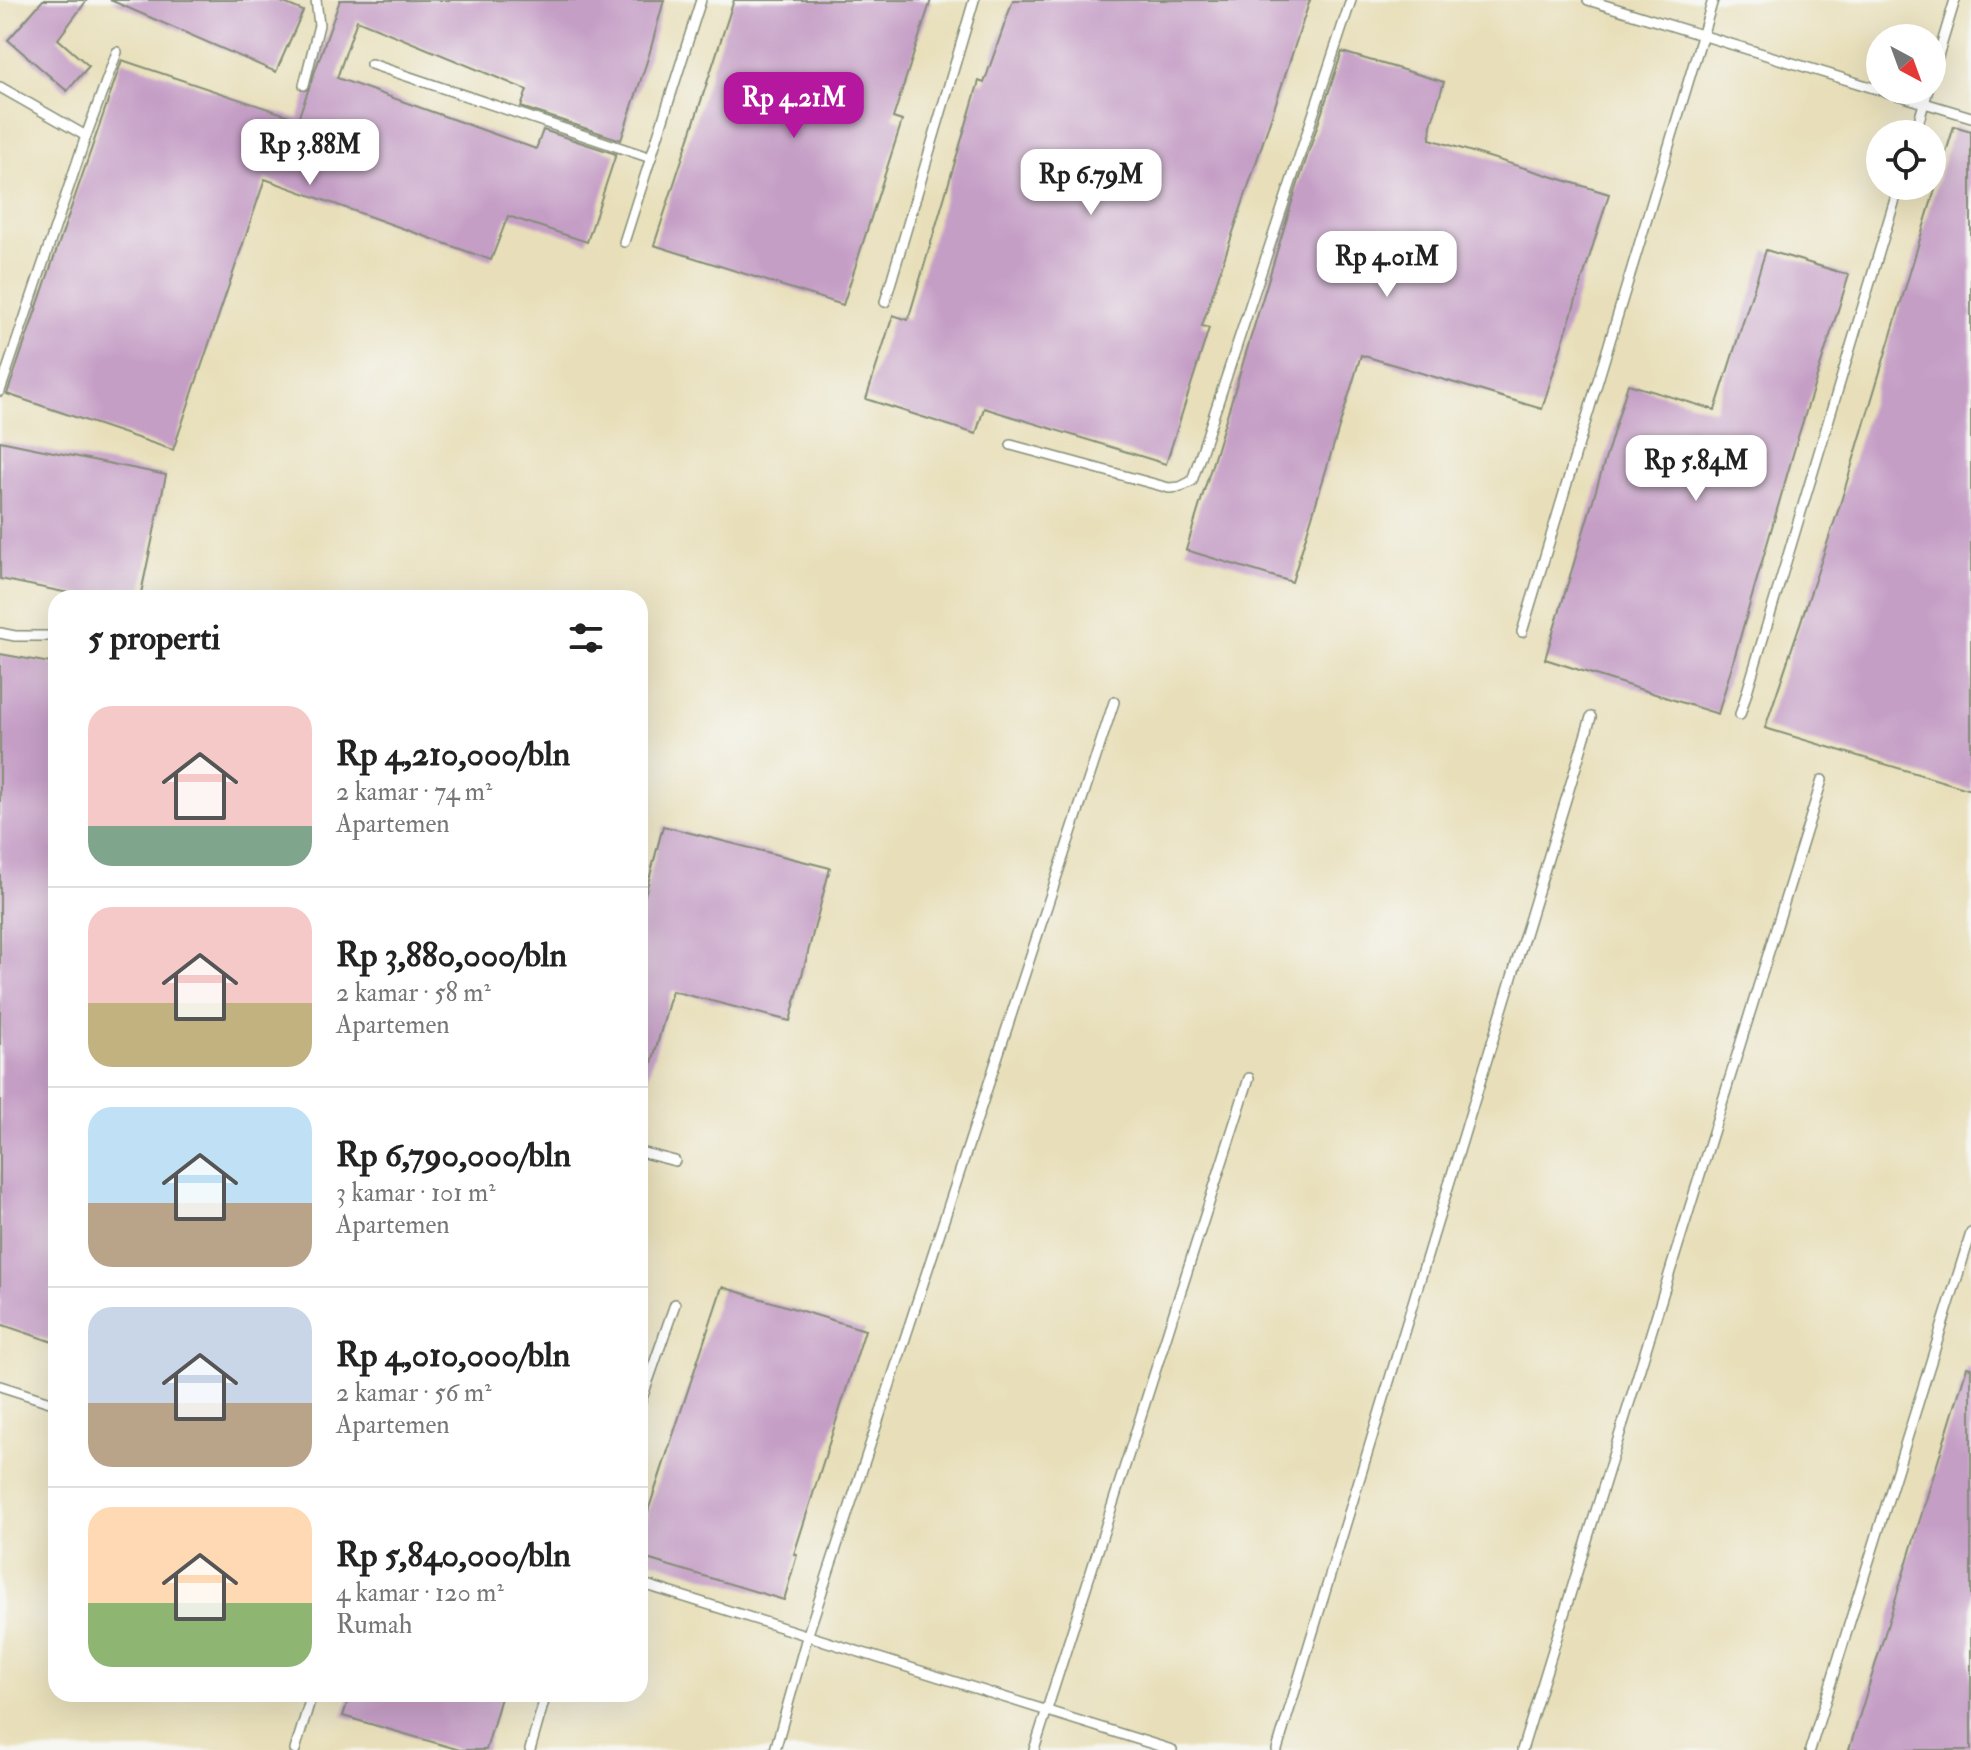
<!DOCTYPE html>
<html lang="id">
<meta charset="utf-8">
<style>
body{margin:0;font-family:"IM FELL Double Pica",serif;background:#f6f6f6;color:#222;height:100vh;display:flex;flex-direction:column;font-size:30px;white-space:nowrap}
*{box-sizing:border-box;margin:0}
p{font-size:26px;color:#767676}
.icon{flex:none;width:44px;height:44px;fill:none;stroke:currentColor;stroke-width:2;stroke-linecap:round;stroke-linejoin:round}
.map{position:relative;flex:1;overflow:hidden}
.panel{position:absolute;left:48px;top:590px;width:600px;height:1112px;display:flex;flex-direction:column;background:#fff;border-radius:24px;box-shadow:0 8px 32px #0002}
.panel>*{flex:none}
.needle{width:52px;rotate:139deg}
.fabs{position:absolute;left:1866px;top:24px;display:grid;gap:16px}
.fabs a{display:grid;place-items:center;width:80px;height:80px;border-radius:50%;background:#fff;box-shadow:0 8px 32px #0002;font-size:40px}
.price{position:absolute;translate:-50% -68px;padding:0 18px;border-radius:16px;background:#fff;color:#222;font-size:26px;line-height:52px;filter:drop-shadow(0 2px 4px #0008)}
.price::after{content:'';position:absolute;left:50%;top:48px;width:24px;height:18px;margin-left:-12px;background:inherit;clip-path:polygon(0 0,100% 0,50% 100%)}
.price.active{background:#b5179e;color:#fff}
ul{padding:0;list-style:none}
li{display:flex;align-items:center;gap:24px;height:200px;padding:0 40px}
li+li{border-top:2px solid #e0e0e0}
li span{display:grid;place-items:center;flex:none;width:224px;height:160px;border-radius:24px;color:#555}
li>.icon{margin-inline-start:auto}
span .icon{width:96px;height:96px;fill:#fffc;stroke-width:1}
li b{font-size:34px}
h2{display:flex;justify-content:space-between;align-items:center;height:96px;padding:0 40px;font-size:34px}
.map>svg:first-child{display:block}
.building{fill:#c59ec6}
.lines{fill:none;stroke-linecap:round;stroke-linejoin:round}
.service-casing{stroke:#848e77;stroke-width:12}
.service{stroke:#fff;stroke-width:9}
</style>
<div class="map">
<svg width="1971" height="1750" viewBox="0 0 1971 1750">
<rect width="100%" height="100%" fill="#f6f6f2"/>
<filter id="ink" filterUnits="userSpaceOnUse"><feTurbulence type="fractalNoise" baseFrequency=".0125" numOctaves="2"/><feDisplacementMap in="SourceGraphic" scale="16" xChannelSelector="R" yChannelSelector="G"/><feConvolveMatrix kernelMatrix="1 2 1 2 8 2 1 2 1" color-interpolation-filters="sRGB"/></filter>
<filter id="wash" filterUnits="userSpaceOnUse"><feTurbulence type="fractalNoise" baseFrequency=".006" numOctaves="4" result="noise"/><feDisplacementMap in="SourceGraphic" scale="32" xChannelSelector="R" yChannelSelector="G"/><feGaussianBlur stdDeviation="1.8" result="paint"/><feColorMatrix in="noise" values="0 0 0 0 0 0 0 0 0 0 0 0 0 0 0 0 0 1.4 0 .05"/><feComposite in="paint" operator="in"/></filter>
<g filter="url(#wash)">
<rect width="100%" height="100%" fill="#e8dfba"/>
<g id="blocks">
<g class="building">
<polygon points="43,0 87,0 58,39 89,66 67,91 8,40"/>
<polygon points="110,0 277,0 303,11 276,72"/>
<polygon points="340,0 664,0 649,55 621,140 521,107 527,90 357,20 337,78 536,149 543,130 616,154 587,242 508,216 491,260 265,179 173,450 7,394 122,60 298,119"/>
<polygon points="734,0 931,0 893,118 902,121 843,305 654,245"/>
<polygon points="1013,0 1310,0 1202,326 1209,328 1166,464 984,408 976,434 866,399 893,315 908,320 979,81 984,83"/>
<polygon points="1342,52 1444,82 1431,125 1430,139 1609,194 1542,409 1361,355 1292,582 1186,550 1292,202"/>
<polygon points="1954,126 1971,131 1971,790 1765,728 1839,508"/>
<polygon points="1766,250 1849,275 1798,437 1718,714 1545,659 1628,384 1715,410"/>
<polygon points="0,441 166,475 140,598 93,598 0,579"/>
<polygon points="0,654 56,664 56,1343 0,1324"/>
<polygon points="663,826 830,868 790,1021 672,991 645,1088 640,1087 640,914"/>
<polygon points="722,1287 865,1330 794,1554 797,1555 784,1600 640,1557 640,1543 649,1508"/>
<polygon points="1967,1367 1971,1368 1971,1750 1849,1750"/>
<polygon points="350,1694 502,1694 486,1750 460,1750 343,1716"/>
</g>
</g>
</g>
<g filter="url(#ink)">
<use href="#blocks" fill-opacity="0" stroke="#848e77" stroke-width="2"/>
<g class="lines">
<g class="service-casing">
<g id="service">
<polyline points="1588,0 1880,90"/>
<polyline points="371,64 651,158"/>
<polyline points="1932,76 1955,0"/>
<polyline points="304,85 319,25 316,0"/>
<polyline points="0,87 86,136"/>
<polyline points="1881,90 1971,117"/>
<polyline points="1915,134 1928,90"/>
<polyline points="624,242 701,0"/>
<polyline points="885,302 974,0"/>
<polyline points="0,391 86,136 117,52"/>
<polyline points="1011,445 1169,488 1180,487 1192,481 1351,0"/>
<polyline points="1522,632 1713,0"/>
<polyline points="0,633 15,636 56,636"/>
<polyline points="1740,715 1899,186"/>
<polyline points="640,845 640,869"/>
<polyline points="640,1152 675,1161"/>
<polyline points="0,1386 56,1404"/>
<polyline points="640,1404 675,1304"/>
<polyline points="640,1583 1172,1750"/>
<polyline points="295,1750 312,1694"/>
<polyline points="530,1750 546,1694"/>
<polyline points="775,1750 807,1637 1114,702"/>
<polyline points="1034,1750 1249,1078"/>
<polyline points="1277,1750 1591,717"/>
<polyline points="1522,1750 1822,780"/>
<polyline points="1810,1750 1971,1233"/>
</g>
</g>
<use href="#service" class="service"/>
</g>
</g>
</svg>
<div class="fabs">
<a><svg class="needle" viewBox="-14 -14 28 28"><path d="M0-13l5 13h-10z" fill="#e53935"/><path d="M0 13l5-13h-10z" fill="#767676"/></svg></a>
<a><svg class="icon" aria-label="locate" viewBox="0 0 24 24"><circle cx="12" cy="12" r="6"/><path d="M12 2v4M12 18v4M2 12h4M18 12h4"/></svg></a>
</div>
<b class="price active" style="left:794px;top:140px">Rp 4.21M</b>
<b class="price" style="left:310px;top:187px">Rp 3.88M</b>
<b class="price" style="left:1091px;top:217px">Rp 6.79M</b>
<b class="price" style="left:1387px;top:299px">Rp 4.01M</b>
<b class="price" style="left:1696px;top:503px">Rp 5.84M</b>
<section class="panel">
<h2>5 properti<svg class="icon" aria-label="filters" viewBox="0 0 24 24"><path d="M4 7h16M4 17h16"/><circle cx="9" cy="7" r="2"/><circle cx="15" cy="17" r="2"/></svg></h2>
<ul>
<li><span style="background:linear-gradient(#f6c9c9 75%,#7fa58c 0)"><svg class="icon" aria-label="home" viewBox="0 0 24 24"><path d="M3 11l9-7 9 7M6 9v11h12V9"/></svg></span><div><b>Rp 4,210,000/bln</b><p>2 kamar · 74 m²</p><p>Apartemen</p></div></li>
<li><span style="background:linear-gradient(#f6c9c9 60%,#c2b280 0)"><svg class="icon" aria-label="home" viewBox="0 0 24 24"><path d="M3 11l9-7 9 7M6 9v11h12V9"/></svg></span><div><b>Rp 3,880,000/bln</b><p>2 kamar · 58 m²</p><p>Apartemen</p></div></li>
<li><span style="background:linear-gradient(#bfe0f5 60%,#b9a48a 0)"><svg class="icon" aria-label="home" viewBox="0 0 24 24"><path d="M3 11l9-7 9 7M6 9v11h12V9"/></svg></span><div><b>Rp 6,790,000/bln</b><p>3 kamar · 101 m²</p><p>Apartemen</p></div></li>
<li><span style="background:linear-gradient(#c9d6e8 60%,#b9a48a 0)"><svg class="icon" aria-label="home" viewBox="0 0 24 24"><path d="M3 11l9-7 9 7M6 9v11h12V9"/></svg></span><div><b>Rp 4,010,000/bln</b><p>2 kamar · 56 m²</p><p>Apartemen</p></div></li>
<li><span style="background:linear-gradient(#ffd9b3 60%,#8fb573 0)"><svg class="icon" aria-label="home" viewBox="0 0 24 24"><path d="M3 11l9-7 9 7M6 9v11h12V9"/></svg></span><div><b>Rp 5,840,000/bln</b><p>4 kamar · 120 m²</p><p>Rumah</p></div></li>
</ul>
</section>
</div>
